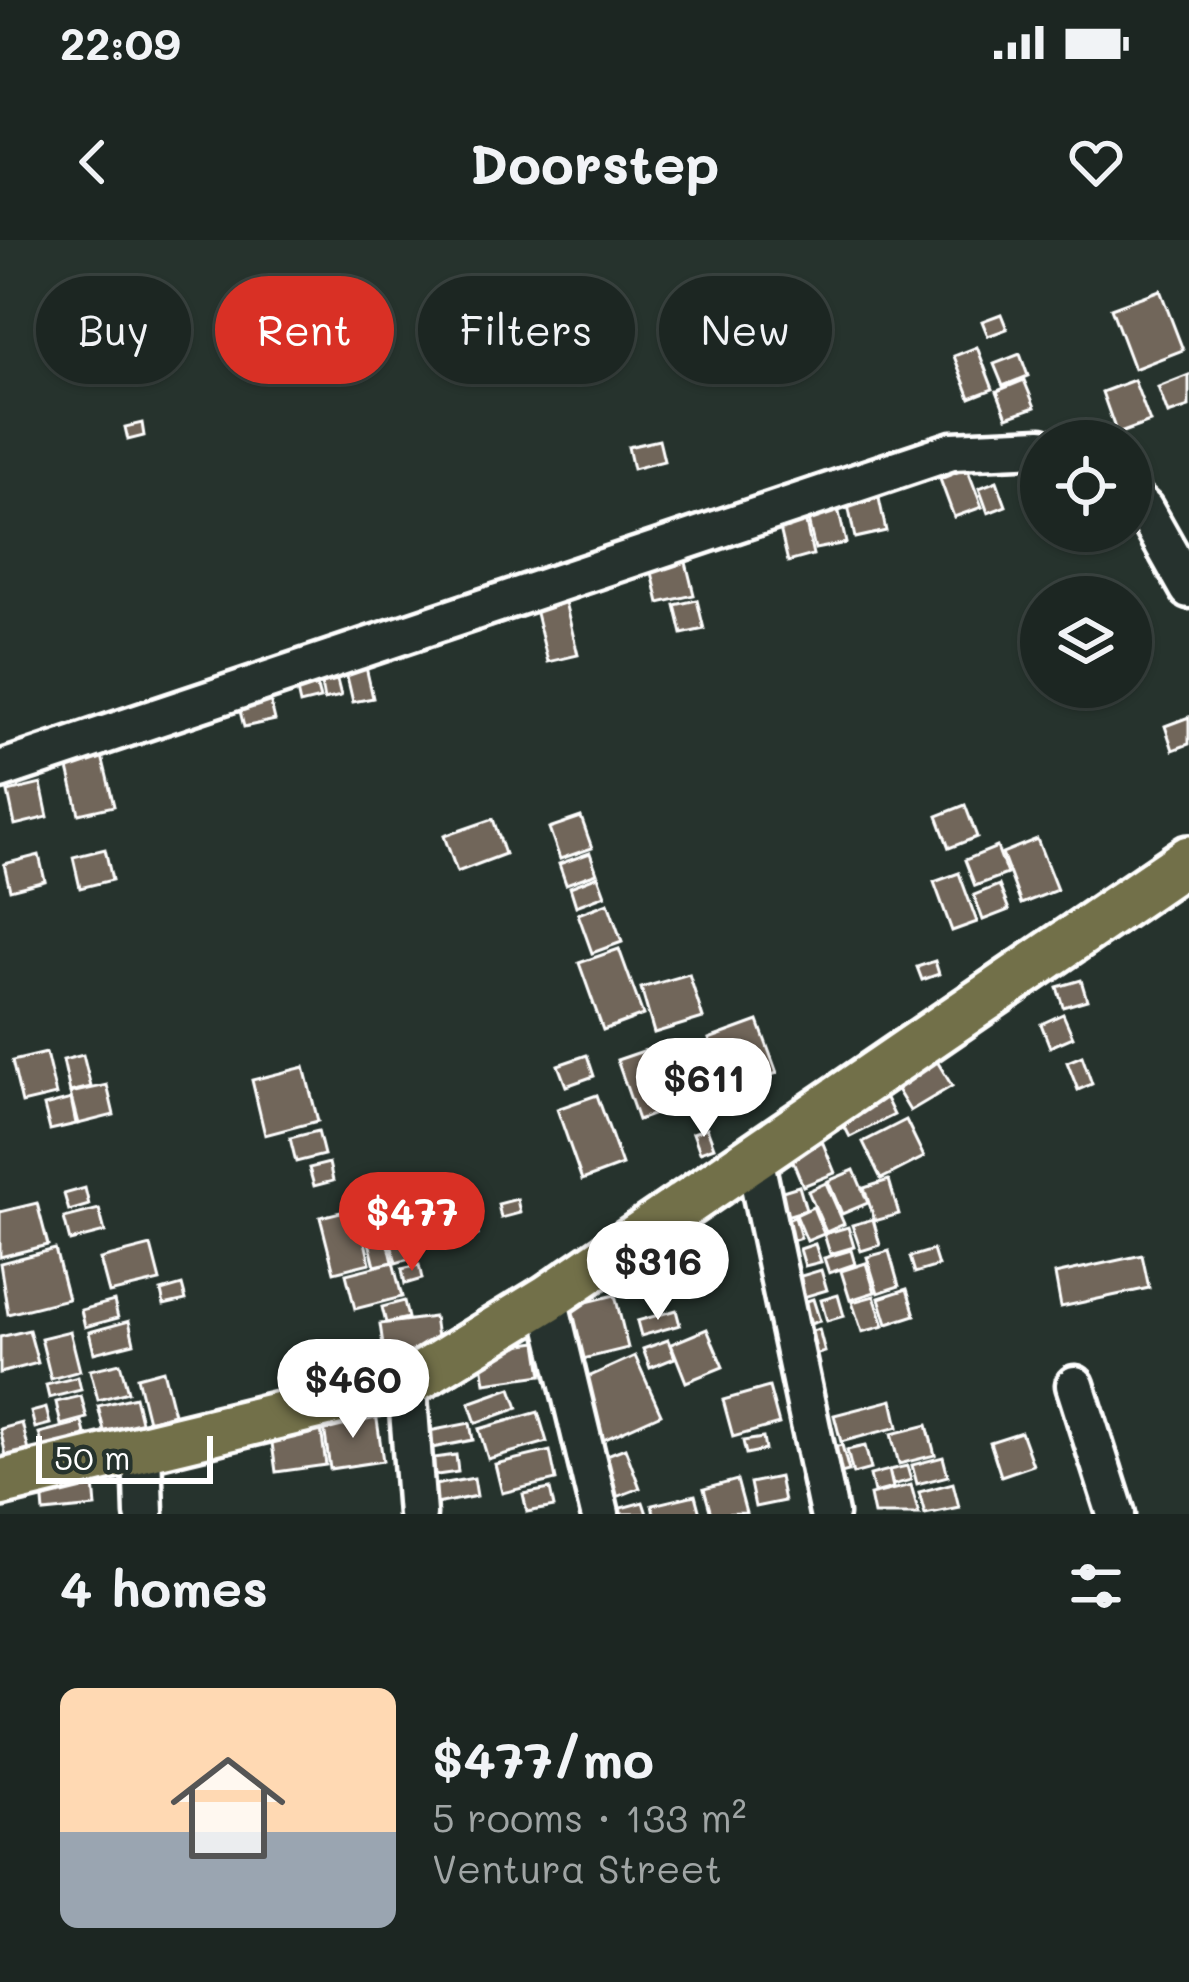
<!DOCTYPE html>
<meta charset="utf-8">
<style>
body{margin:0;font-family:Mali,sans-serif;background:#252e2a;color:#f1f3f6;height:100vh;display:flex;flex-direction:column;font-size:45px;white-space:nowrap}
*{box-sizing:border-box;margin:0}
p{font-size:39px;color:#a0a5a5}
.icon{flex:none;width:66px;height:66px;fill:none;stroke:currentColor;stroke-width:2;stroke-linecap:round;stroke-linejoin:round}
.map{position:relative;height:1274px;overflow:hidden}
.details{display:flex;flex-direction:column;background:#1c2622;flex:1}
.details>*{flex:none}
.top-card{position:absolute;left:36px;top:36px;width:1119px;height:108px;display:flex;gap:24px}
.buttons{position:absolute;left:1020px;top:180px;display:grid;gap:24px}
.buttons a{display:grid;place-items:center;width:132px;height:132px;border-radius:50%;background:#1c2622;box-shadow:0 3px 9px #0004,0 0 0 3px #3a4340;font-size:60px}
.scale{position:absolute;left:36px;bottom:30px;width:177px;box-sizing:border-box;padding-left:12px;border:6px solid #fff;border-top:0;font-size:33px;line-height:42px;white-space:nowrap;color:#fff;-webkit-text-stroke:9px #26332d;paint-order:stroke}
.price{position:absolute;translate:-50% -102px;padding:0 27px;border-radius:42px;background:#fff;color:#222;font-size:39px;line-height:78px;filter:drop-shadow(0 3px 6px #0008)}
.price::after{content:'';position:absolute;left:50%;top:72px;width:36px;height:27px;margin-left:-18px;background:inherit;clip-path:polygon(0 0,100% 0,50% 100%)}
.price.selected{background:#d93025;color:#fff}
ul{padding:0;list-style:none}
li{display:flex;align-items:center;gap:36px;height:300px;padding:0 60px}
li+li{border-top:3px solid #3a4340}
li span{display:grid;place-items:center;flex:none;width:336px;height:240px;border-radius:18px;color:#555}
li>.icon{margin-inline-start:auto}
span .icon{width:144px;height:144px;fill:#fffc;stroke-width:1}
li b{font-size:51px}
h2{display:flex;justify-content:space-between;align-items:center;height:144px;padding:0 60px;font-size:51px}
.tag{padding:0 42px;border-radius:54px;background:#1c2622;box-shadow:0 3px 9px #0004,0 0 0 3px #3a4340;font-size:42px;line-height:108px}
.tag.selected{background:#d93025;color:#fff}
.status{display:flex;justify-content:space-between;align-items:center;height:84px;padding:0 60px;background:#1c2622;direction:ltr}
.status svg{height:33px;fill:currentColor}
header{display:flex;justify-content:space-between;align-items:center;height:156px;padding:0 60px;background:#1c2622;font-size:54px;font-weight:800}
.map>svg:first-child{display:block}
.building{fill:#71665a;stroke:#fff;stroke-width:3}
.lines{fill:none;stroke-linecap:round;stroke-linejoin:round}
.minor-casing{stroke:#fff;stroke-width:45}
.major-casing{stroke:#fff;stroke-width:54}
.minor{stroke:#26332d;stroke-width:36}
.major{stroke:#726f4a;stroke-width:45}
</style>
<div class="status"><b>22:09</b><svg viewBox="0 0 49 12"><path d="M0 12V9h3v3zM5 12V6h3v6zM10 12V3h3v9zM15 12V0h3v12zM26 1h20v11H26zM47 4h2v5h-2z"/></svg></div>
<header><svg class="icon" aria-label="back" viewBox="0 0 24 24"><path d="M15 5l-7 7 7 7"/></svg>Doorstep<svg class="icon" aria-label="heart" viewBox="0 0 24 24"><path d="M12 20l-8-8c-3-5 5-10 8-4 3-6 11-1 8 4z"/></svg></header>
<div class="map">
<svg width="1189" height="1274" viewBox="0 0 1189 1274">
<rect width="100%" height="100%" fill="#26332d"/>
<filter id="ink" filterUnits="userSpaceOnUse"><feTurbulence type="fractalNoise" baseFrequency=".00833" numOctaves="2"/><feDisplacementMap in="SourceGraphic" scale="24" xChannelSelector="R" yChannelSelector="G"/><feConvolveMatrix kernelMatrix="1 2 1 2 8 2 1 2 1" color-interpolation-filters="sRGB"/></filter>
<g filter="url(#ink)">
<g class="building">
<polygon points="1160,50 1183,110 1134,129 1111,68"/>
<polygon points="1001,74 1007,89 988,96 982,81"/>
<polygon points="977,107 993,149 970,158 954,116"/>
<polygon points="1020,114 1028,136 1003,146 994,124"/>
<polygon points="1189,135 1189,167 1168,174 1158,147"/>
<polygon points="1024,140 1035,167 1007,177 997,151"/>
<polygon points="1134,140 1150,182 1117,194 1102,152"/>
<polygon points="142,183 144,196 128,200 125,187"/>
<polygon points="659,200 664,221 633,229 628,207"/>
<polygon points="967,228 982,267 954,277 940,239"/>
<polygon points="997,241 1006,266 988,273 979,248"/>
<polygon points="877,249 886,291 855,298 846,256"/>
<polygon points="836,259 846,303 815,309 805,267"/>
<polygon points="804,274 813,315 788,322 778,280"/>
<polygon points="683,310 694,355 659,363 649,319"/>
<polygon points="697,360 704,389 682,394 675,365"/>
<polygon points="565,362 578,415 548,422 535,369"/>
<polygon points="366,427 373,458 353,462 346,432"/>
<polygon points="313,433 320,459 300,464 294,437"/>
<polygon points="337,440 341,456 324,460 321,444"/>
<polygon points="267,447 275,480 244,487 236,455"/>
<polygon points="1189,477 1189,504 1173,510 1165,486"/>
<polygon points="102,516 114,566 79,574 67,524"/>
<polygon points="41,544 48,577 15,585 8,552"/>
<polygon points="965,565 977,597 949,608 937,576"/>
<polygon points="581,577 592,608 560,619 549,588"/>
<polygon points="493,579 505,614 457,632 444,596"/>
<polygon points="1037,599 1057,650 1021,664 1002,613"/>
<polygon points="997,607 1007,634 975,646 965,620"/>
<polygon points="105,609 112,640 80,648 73,617"/>
<polygon points="590,613 597,633 566,644 559,624"/>
<polygon points="39,615 45,641 10,650 4,624"/>
<polygon points="959,633 977,682 952,691 934,642"/>
<polygon points="598,636 605,655 576,666 570,647"/>
<polygon points="999,645 1009,670 983,680 974,655"/>
<polygon points="608,663 622,702 592,713 578,674"/>
<polygon points="619,709 643,775 603,790 579,723"/>
<polygon points="935,721 939,734 922,740 917,727"/>
<polygon points="689,734 703,778 654,793 641,748"/>
<polygon points="1081,740 1087,760 1063,767 1057,747"/>
<polygon points="1063,774 1073,797 1050,807 1041,784"/>
<polygon points="758,781 777,833 728,851 709,799"/>
<polygon points="664,804 685,863 638,880 617,820"/>
<polygon points="929,808 952,846 910,871 887,833"/>
<polygon points="46,813 56,855 22,863 12,821"/>
<polygon points="83,815 91,847 70,852 63,820"/>
<polygon points="587,815 594,836 566,846 558,825"/>
<polygon points="1082,816 1092,844 1078,850 1067,822"/>
<polygon points="304,827 318,881 265,895 252,840"/>
<polygon points="879,844 894,875 850,897 834,866"/>
<polygon points="107,845 114,875 78,884 70,853"/>
<polygon points="597,855 622,925 582,940 557,869"/>
<polygon points="71,859 76,884 50,890 44,866"/>
<polygon points="906,880 924,917 881,939 863,902"/>
<polygon points="816,886 835,933 803,946 784,900"/>
<polygon points="707,888 714,907 700,912 693,893"/>
<polygon points="318,891 324,915 296,922 290,898"/>
<polygon points="329,923 333,941 314,946 309,928"/>
<polygon points="854,930 868,963 842,974 828,941"/>
<polygon points="889,940 899,974 875,981 864,948"/>
<polygon points="826,943 844,984 826,992 808,951"/>
<polygon points="427,945 433,971 401,979 395,953"/>
<polygon points="799,946 806,970 773,980 766,956"/>
<polygon points="85,948 89,965 69,971 64,954"/>
<polygon points="517,959 520,973 501,978 498,964"/>
<polygon points="37,963 48,1005 0,1017 0,972"/>
<polygon points="813,967 824,994 807,1001 796,975"/>
<polygon points="357,968 370,1023 334,1032 320,977"/>
<polygon points="99,969 105,992 70,1001 64,978"/>
<polygon points="473,973 478,995 448,1003 442,981"/>
<polygon points="795,977 801,998 776,1006 770,985"/>
<polygon points="873,979 880,1005 861,1011 852,985"/>
<polygon points="848,987 854,1007 830,1014 824,994"/>
<polygon points="414,990 420,1016 396,1023 389,996"/>
<polygon points="386,993 393,1022 375,1026 368,998"/>
<polygon points="815,1004 821,1022 805,1026 800,1009"/>
<polygon points="151,1006 160,1041 109,1053 100,1019"/>
<polygon points="55,1009 68,1059 8,1074 0,1023"/>
<polygon points="851,1010 855,1024 829,1033 824,1018"/>
<polygon points="933,1010 938,1026 915,1033 910,1017"/>
<polygon points="889,1011 899,1046 878,1053 867,1017"/>
<polygon points="1142,1015 1149,1048 1061,1067 1055,1034"/>
<polygon points="393,1022 402,1057 355,1069 346,1034"/>
<polygon points="866,1023 875,1052 850,1060 841,1031"/>
<polygon points="419,1025 422,1039 405,1044 402,1029"/>
<polygon points="821,1030 827,1050 787,1062 781,1042"/>
<polygon points="182,1045 186,1060 164,1065 161,1051"/>
<polygon points="907,1049 915,1075 887,1084 879,1058"/>
<polygon points="615,1055 628,1108 575,1121 562,1068"/>
<polygon points="838,1055 844,1076 827,1081 821,1060"/>
<polygon points="874,1056 884,1086 862,1092 852,1062"/>
<polygon points="813,1059 820,1081 797,1088 791,1066"/>
<polygon points="114,1061 118,1078 85,1087 81,1070"/>
<polygon points="404,1061 408,1078 386,1083 382,1067"/>
<polygon points="676,1070 680,1085 641,1096 637,1081"/>
<polygon points="434,1077 440,1118 386,1126 380,1084"/>
<polygon points="129,1081 134,1103 94,1113 89,1092"/>
<polygon points="707,1089 723,1127 686,1142 671,1104"/>
<polygon points="819,1089 825,1112 804,1118 796,1095"/>
<polygon points="29,1090 38,1123 0,1133 0,1097"/>
<polygon points="70,1091 80,1131 51,1139 41,1098"/>
<polygon points="668,1100 675,1118 650,1128 643,1109"/>
<polygon points="537,1102 542,1135 485,1143 480,1110"/>
<polygon points="635,1116 661,1174 601,1201 575,1143"/>
<polygon points="120,1123 128,1152 98,1160 90,1130"/>
<polygon points="163,1130 174,1174 148,1181 137,1137"/>
<polygon points="78,1137 81,1150 49,1158 46,1145"/>
<polygon points="769,1147 779,1184 733,1197 723,1160"/>
<polygon points="511,1148 518,1168 476,1183 469,1163"/>
<polygon points="81,1156 87,1178 61,1185 56,1162"/>
<polygon points="135,1157 143,1190 106,1199 98,1166"/>
<polygon points="892,1160 898,1187 841,1202 834,1175"/>
<polygon points="46,1168 50,1184 35,1188 31,1172"/>
<polygon points="538,1172 547,1202 488,1219 479,1189"/>
<polygon points="376,1173 383,1221 330,1229 323,1180"/>
<polygon points="82,1182 88,1205 45,1216 39,1193"/>
<polygon points="22,1183 30,1215 7,1220 0,1189"/>
<polygon points="470,1183 473,1200 417,1211 414,1194"/>
<polygon points="927,1185 935,1215 899,1224 891,1194"/>
<polygon points="321,1189 326,1225 276,1232 271,1196"/>
<polygon points="1021,1192 1033,1225 1001,1236 990,1202"/>
<polygon points="763,1198 765,1210 746,1214 743,1201"/>
<polygon points="842,1205 849,1231 825,1237 818,1211"/>
<polygon points="865,1206 871,1229 853,1234 847,1210"/>
<polygon points="625,1208 640,1248 614,1258 599,1218"/>
<polygon points="550,1211 556,1240 502,1253 495,1224"/>
<polygon points="456,1215 458,1232 423,1237 420,1220"/>
<polygon points="943,1217 948,1236 917,1244 912,1225"/>
<polygon points="907,1226 911,1240 893,1245 889,1230"/>
<polygon points="889,1230 893,1248 874,1253 870,1235"/>
<polygon points="93,1232 96,1267 44,1272 41,1237"/>
<polygon points="779,1237 784,1261 755,1267 750,1243"/>
<polygon points="474,1238 477,1256 421,1267 418,1248"/>
<polygon points="737,1240 746,1273 711,1274 704,1249"/>
<polygon points="953,1243 959,1267 925,1274 919,1252"/>
<polygon points="911,1245 919,1274 874,1274 870,1255"/>
<polygon points="550,1249 554,1267 527,1272 523,1254"/>
<polygon points="695,1255 700,1274 654,1274 652,1265"/>
<polygon points="643,1262 647,1274 611,1274 610,1271"/>
</g>
<g class="lines">
<g class="minor-casing">
<g id="minor">
<polyline points="1131,257 1144,269 1189,349"/>
<polyline points="0,530 952,211 1041,207"/>
<polyline points="754,917 829,1274"/>
<polyline points="548,1058 600,1274"/>
<polyline points="407,1144 417,1274"/>
<polyline points="1075,1145 1116,1274"/>
<polyline points="142,1208 144,1274"/>
</g>
</g>
<g class="major-casing">
<polyline id="major" points="0,1243 407,1144 548,1058 1189,619"/>
</g>
<use href="#minor" class="minor"/>
<use href="#major" class="major"/>
</g>
</g>
</svg>
<div class="buttons">
<a><svg class="icon" aria-label="locate" viewBox="0 0 24 24"><circle cx="12" cy="12" r="6"/><path d="M12 2v4M12 18v4M2 12h4M18 12h4"/></svg></a>
<a><svg class="icon" aria-label="layers" viewBox="0 0 24 24"><path d="M12 4l9 5-9 5-9-5zM3 14l9 5 9-5"/></svg></a>
</div>
<div class="scale">50 m</div>
<b class="price" style="left:704px;top:900px">$611</b>
<b class="price selected" style="left:412px;top:1034px">$477</b>
<b class="price" style="left:658px;top:1083px">$316</b>
<b class="price" style="left:353px;top:1201px">$460</b>
<div class="top-card">
<a class="tag">Buy</a>
<a class="tag selected">Rent</a>
<a class="tag">Filters</a>
<a class="tag">New</a>
</div>
</div>
<section class="details">
<h2>4 homes<svg class="icon" aria-label="filters" viewBox="0 0 24 24"><path d="M4 7h16M4 17h16"/><circle cx="9" cy="7" r="2"/><circle cx="15" cy="17" r="2"/></svg></h2>
<ul>
<li><span style="background:linear-gradient(#ffd9b3 60%,#9aa5b1 0)"><svg class="icon" aria-label="home" viewBox="0 0 24 24"><path d="M3 11l9-7 9 7M6 9v11h12V9"/></svg></span><div><b>$477/mo</b><p>5 rooms · 133 m²</p><p>Ventura Street</p></div></li>
</ul>
</section>
